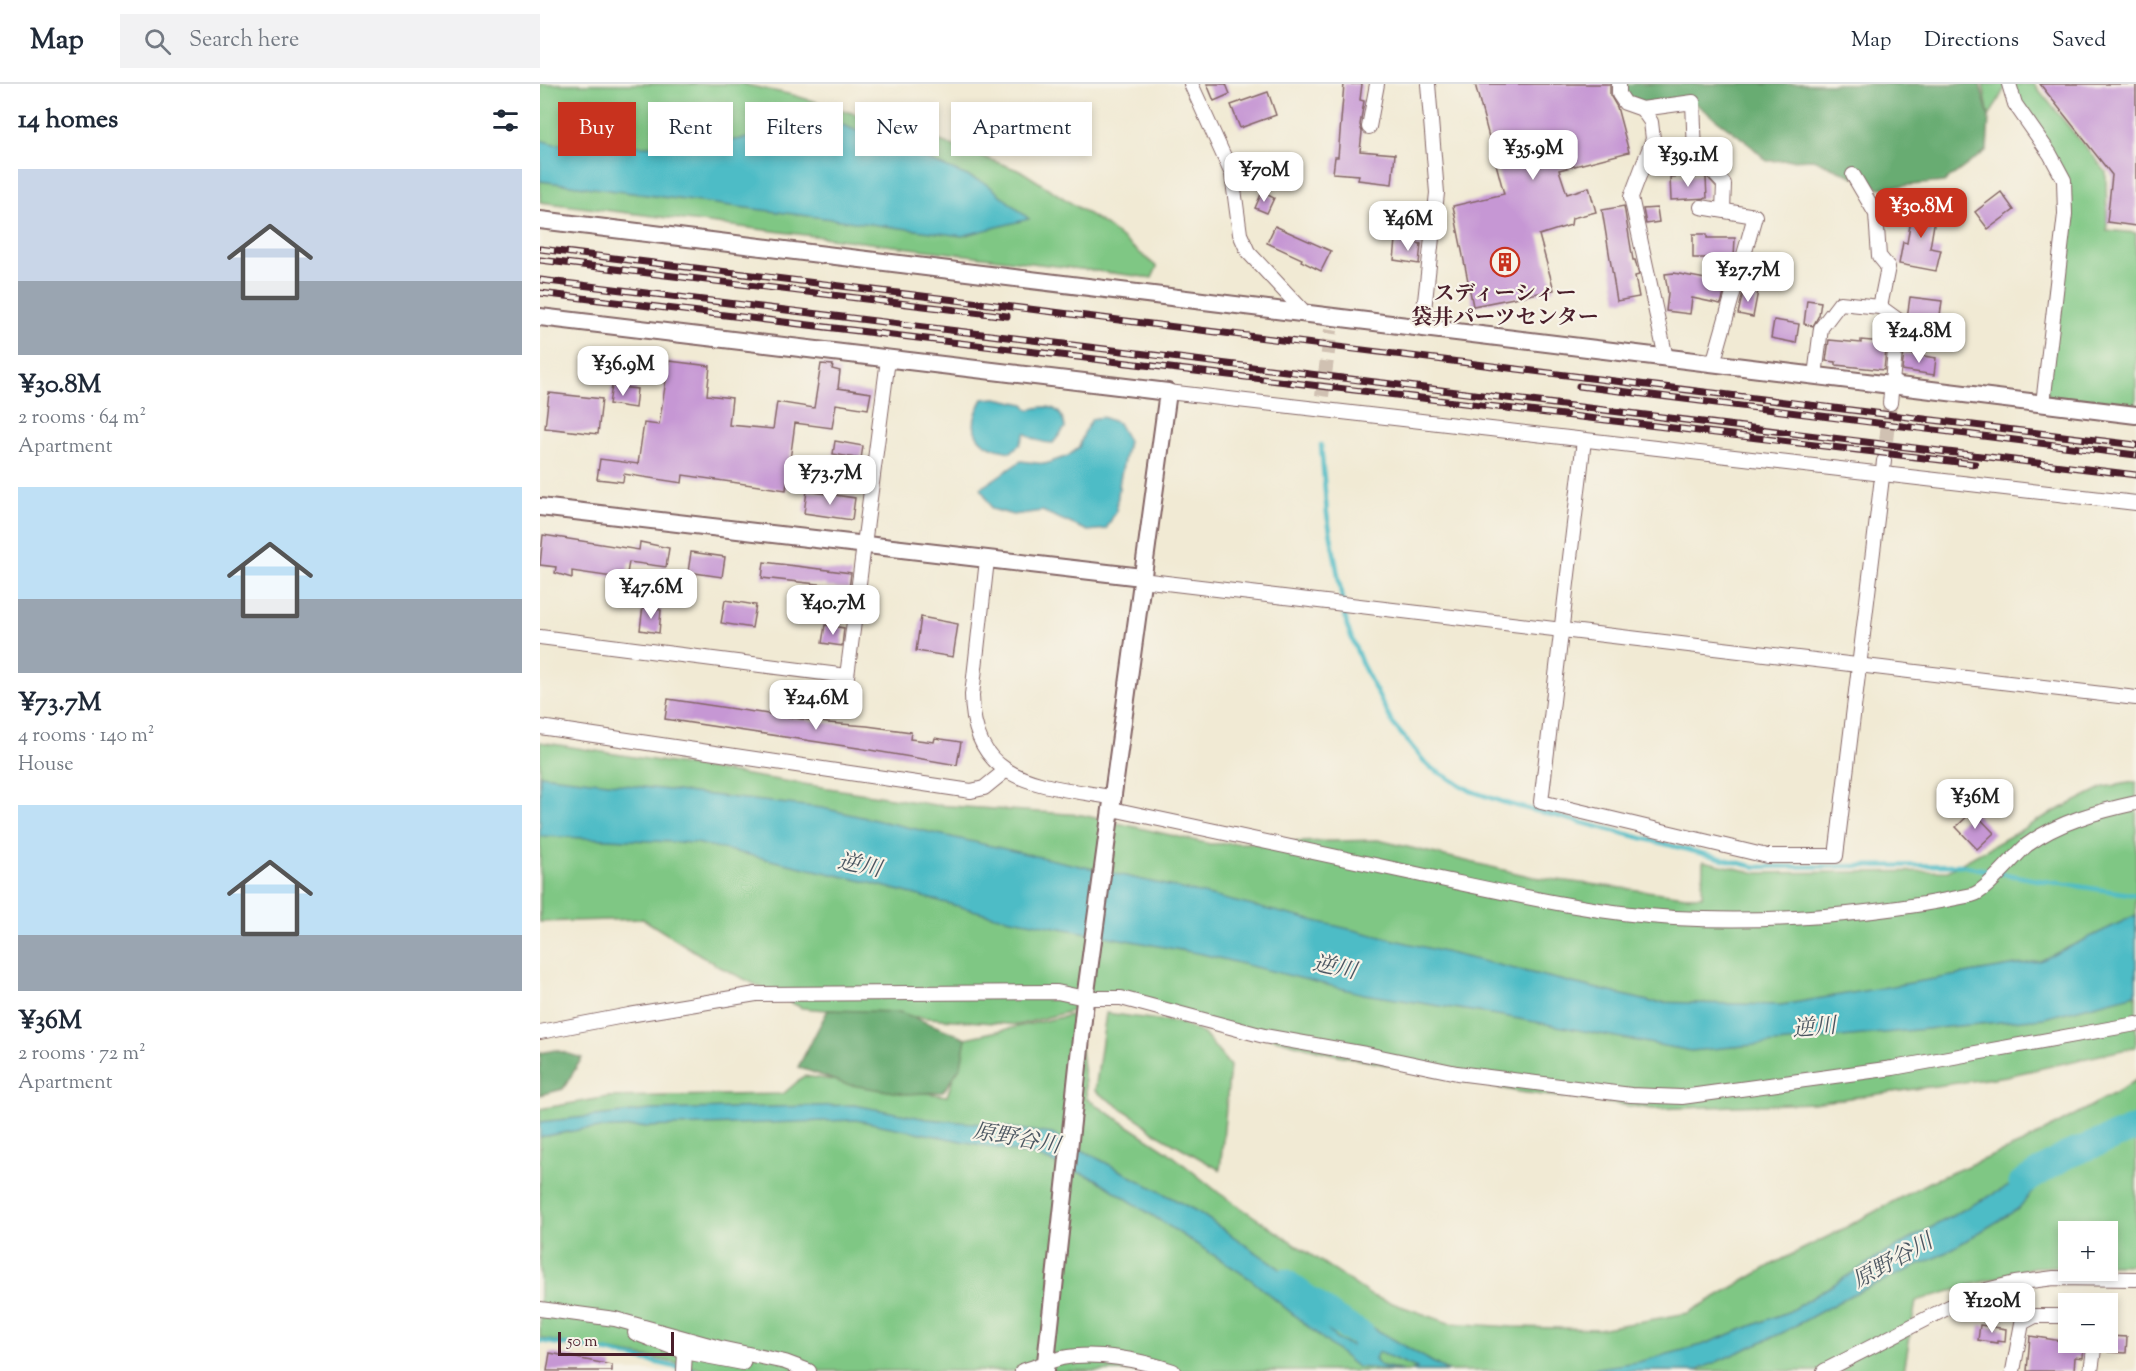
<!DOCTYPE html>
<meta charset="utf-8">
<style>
body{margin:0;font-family:"Sorts Mill Goudy","Noto Serif JP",serif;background:#f2f2f3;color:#1f2937;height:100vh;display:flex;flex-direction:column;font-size:22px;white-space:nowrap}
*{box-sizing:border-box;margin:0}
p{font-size:20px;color:#747a83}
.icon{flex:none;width:33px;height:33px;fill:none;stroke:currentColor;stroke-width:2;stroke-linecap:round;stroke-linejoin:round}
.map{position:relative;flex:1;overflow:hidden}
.drawer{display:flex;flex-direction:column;background:#fff;width:540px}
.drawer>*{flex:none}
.guide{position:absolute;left:18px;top:18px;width:570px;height:54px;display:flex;gap:12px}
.tools{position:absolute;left:1518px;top:1137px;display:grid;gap:12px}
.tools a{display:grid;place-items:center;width:60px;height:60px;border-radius:0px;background:#fff;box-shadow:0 3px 9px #0003;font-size:30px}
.scale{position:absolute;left:18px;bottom:15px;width:116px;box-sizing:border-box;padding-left:6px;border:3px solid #4a1f2b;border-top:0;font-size:16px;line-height:21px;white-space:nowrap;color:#4a1f2b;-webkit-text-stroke:4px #f7f3e8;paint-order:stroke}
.price{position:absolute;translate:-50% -51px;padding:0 14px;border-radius:12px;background:#fff;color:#222;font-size:20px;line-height:39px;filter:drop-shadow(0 2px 3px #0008)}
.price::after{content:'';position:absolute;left:50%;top:36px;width:18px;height:14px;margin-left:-9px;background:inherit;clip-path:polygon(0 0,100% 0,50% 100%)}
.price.current{background:#c8321e;color:#fff}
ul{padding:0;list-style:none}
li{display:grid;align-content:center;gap:12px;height:318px;padding:0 18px}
li span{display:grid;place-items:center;height:186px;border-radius:0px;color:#555}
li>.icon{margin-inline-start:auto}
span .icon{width:108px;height:108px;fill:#fffc;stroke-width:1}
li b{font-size:26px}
h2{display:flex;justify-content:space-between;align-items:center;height:72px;padding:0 18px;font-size:26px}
.tag{padding:0 21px;border-radius:0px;background:#fff;box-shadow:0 3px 9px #0003;font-size:21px;line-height:54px}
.tag.current{background:#c8321e;color:#fff}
header{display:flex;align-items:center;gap:36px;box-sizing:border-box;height:84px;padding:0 30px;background:#fff;border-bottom:2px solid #e0e1e3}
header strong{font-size:28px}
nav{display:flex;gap:33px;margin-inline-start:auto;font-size:21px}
.search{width:420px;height:54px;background:#f2f2f3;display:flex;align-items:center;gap:15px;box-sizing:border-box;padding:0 21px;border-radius:0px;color:#747a83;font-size:22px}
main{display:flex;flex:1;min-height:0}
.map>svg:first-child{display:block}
.green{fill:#7fc784;stroke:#647358;stroke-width:1.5}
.forest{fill:#67ac72;stroke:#58664e;stroke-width:1.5}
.water{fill:#4ebcc6;stroke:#4c6e78;stroke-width:1.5;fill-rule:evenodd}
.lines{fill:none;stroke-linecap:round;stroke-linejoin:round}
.stream{stroke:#4ebcc6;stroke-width:4.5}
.river{stroke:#4ebcc6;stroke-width:27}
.building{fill:#c697d4}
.minor-tunnel{stroke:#d0c1b2;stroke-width:14;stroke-dasharray:14 7;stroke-linecap:butt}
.minor-casing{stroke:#846666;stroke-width:16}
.tertiary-casing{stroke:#846666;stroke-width:20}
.minor{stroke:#fff;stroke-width:14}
.tertiary{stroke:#fff;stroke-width:16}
.rail-casing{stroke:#4a1f2b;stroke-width:7}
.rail{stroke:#f7f3e8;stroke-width:4.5;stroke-dasharray:14;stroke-linecap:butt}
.labels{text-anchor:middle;stroke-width:4.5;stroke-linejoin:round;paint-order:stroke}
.poi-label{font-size:21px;font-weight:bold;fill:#4a1f2b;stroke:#f7f3e8}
.water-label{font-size:22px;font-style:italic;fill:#4b5661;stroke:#f7f3e8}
</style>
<header>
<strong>Map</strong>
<div class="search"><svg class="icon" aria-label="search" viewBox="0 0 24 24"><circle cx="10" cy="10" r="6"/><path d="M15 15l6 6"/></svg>Search here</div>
<nav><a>Map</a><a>Directions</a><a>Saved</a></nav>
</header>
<main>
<section class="drawer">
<h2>14 homes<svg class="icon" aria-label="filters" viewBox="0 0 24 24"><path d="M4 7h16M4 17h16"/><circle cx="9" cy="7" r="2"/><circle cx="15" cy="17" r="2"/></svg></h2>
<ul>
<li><span style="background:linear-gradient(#c9d6e8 60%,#9aa5b1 0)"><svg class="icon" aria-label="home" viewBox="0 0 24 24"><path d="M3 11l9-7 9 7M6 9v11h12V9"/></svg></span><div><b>¥30.8M</b><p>2 rooms · 64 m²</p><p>Apartment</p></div></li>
<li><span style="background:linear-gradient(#bfe0f5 60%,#9aa5b1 0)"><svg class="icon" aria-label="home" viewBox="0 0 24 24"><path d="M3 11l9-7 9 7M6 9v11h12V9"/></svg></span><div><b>¥73.7M</b><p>4 rooms · 140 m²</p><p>House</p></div></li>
<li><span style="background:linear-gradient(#bfe0f5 70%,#9aa5b1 0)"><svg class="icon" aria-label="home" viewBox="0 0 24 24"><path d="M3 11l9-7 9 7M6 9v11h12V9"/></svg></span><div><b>¥36M</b><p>2 rooms · 72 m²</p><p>Apartment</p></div></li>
</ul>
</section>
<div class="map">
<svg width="1596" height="1287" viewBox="0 0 1596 1287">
<rect width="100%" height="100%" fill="#f7f3e8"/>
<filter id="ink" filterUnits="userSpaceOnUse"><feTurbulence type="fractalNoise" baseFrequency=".0167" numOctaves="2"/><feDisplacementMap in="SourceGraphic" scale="12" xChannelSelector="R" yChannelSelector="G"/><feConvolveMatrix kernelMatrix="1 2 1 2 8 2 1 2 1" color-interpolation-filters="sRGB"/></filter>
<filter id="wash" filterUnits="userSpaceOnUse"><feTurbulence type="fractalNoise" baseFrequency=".008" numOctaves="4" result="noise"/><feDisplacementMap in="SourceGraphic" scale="24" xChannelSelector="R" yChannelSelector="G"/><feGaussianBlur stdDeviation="1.35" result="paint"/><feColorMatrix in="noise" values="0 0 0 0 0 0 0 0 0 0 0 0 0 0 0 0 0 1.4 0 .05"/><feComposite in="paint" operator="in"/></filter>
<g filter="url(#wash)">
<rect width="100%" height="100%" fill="#f1ead4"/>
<g class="green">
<polygon points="0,0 202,0 253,11 384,51 483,88 567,142 617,183 612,194 0,118"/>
<polygon points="1443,0 1467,0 1449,33"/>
<polygon points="1469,0 1494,0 1566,88 1567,146 1596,149 1596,331 1504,315 1525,130 1520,89"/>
<polygon points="0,658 395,721 542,731 670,760 838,756 993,793 1146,812 1162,812 1163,777 1217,789 1408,787 1506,732 1564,703 1596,698 1596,963 1467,992 1274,1019 1113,1025 979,1008 788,969 581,914 478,941 262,924 178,882 103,835 0,838"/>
<polygon points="566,929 640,939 664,950 690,982 680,1086 612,1047 601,1037 555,1007"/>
<path d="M 536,930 L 547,1015 L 627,1067 L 679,1109 L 832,1212 L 909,1239 L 972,1243 L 1059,1245 L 1148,1229 L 1233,1180 L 1301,1146 L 1389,1098 L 1483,1059 L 1584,1004 L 1596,996 L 1596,1181 L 1568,1181 L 1568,1148 L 1528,1148 L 1528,1182 L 1494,1183 L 1376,1217 L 1364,1287 L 167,1287 C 113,1271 55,1266 0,1254 L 0,1025 L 68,1013 L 243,1010 L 264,992 L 407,1012 L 426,954 Z"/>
</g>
<g class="forest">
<polygon points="1079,0 1440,0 1449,33 1447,66 1404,98 1340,104 1273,75 1227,77 1207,58 1153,18 1096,23"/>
<polygon points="288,926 360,928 426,954 421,982 403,1008 366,1010 305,1000 258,983"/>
<polygon points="15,966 42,974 23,1005 0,1011 0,969"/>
</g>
<g class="water">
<polygon points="288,35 447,100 489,135 422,152 0,97 0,56 14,60 146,63 271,45"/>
<path d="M 456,314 L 484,320 L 489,326 C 508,320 522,322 525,344 L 513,359 C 503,359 493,356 485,349 L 480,360 L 471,368 C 437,363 424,347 443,315 Z"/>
<polygon points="562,333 578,339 588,357 580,395 576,427 566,445 548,447 502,427 473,431 452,425 441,404 481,377 505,380 528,372 539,363 544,349 552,335"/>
<polygon points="0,691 282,724 634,803 1112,918 1241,921 1500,877 1596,831 1596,910 1504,934 1151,967 963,932 824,910 662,870 455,832 323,797 156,759 0,752"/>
<path d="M 314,1021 L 387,1035 L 443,1040 L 512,1050 L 658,1128 L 785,1216 L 908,1287 L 871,1287 L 877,1284 L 838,1268 L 835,1275 L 839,1281 L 863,1287 L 817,1283 L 709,1194 L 556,1095 L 496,1072 L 316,1036 L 44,1045 L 0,1053 L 0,1038 L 110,1026 ZM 776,1217 L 812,1254 L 811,1262 L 796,1255 L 773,1228 Z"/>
<polygon points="1596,1041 1596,1051 1553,1060"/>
<polygon points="1542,1065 1505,1093 1478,1125 1402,1171 1311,1211 1242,1249 1156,1287 1036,1287 1098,1278 1162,1261 1250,1227 1345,1169 1432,1121"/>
</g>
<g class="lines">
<g class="stream">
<polyline points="781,361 787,430 807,542 822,580 853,640 888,682 931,707 969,720 1215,783 1420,781 1491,795 1596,811"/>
<polyline points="0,1257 55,1265 154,1287"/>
</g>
<g class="river">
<polyline points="1482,1099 1525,1072 1596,1044"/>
<polyline points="745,1198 798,1237 822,1251"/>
</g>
</g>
<g id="blocks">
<g class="building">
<polygon points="667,0 686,0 690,10 674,17"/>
<polygon points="804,0 822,0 820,16 824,17 820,41 822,48 820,67 855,70 852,100 818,96 819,91 793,89 795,73 798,73"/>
<polygon points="935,0 1070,0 1070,11 1077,23 1089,68 1019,86 1027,110 1049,103 1056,128 1032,134 1031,141 999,151 1014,206 933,222 913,122 964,110"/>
<polygon points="1500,0 1596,0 1596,142 1567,138 1572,91"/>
<polygon points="728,8 736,31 700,44 691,21"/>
<polygon points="1164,91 1166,94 1167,114 1131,116 1130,93"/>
<polygon points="722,108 734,114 727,129 715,124"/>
<polygon points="1461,108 1474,126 1448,145 1435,128"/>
<polygon points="1374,118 1397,122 1390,164 1401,166 1396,187 1359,180 1363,158 1367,159"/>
<polygon points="1084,122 1093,176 1095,176 1099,191 1095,192 1099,213 1077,217 1062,126"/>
<polygon points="1117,124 1119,138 1106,140 1103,125"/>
<polygon points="735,142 791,167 781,187 761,177 762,175 727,159"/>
<polygon points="1153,150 1167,150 1167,154 1195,154 1194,174 1153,174"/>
<polygon points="856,156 881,160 879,180 854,176"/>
<polygon points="1134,189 1187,199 1181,220 1152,214 1150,230 1126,227 1128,209 1125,190"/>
<polygon points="1204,204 1218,207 1213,233 1198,230"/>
<polygon points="1370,213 1402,217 1399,238 1367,234"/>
<polygon points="1267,216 1281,218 1279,231 1273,242 1264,240"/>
<polygon points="1234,236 1259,240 1256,259 1231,254"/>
<polygon points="1289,256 1321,259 1321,256 1343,258 1343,266 1346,266 1344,286 1296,281 1296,278 1286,277"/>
<polygon points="1364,269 1396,274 1394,291 1362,286"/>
<polygon points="129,277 170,282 167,311 192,314 189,341 233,345 237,318 274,324 281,280 293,281 292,285 300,287 298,304 331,309 328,325 296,320 292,344 255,339 246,406 143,391 142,399 84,390 83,398 57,395 60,375 98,380 104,339 119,341"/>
<polygon points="72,302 97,305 95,324 69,320"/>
<polygon points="9,309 62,315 58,350 5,344"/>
<polygon points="295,357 323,362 321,375 293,370"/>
<polygon points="267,407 315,414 312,436 264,429"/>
<polygon points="3,451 99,466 100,458 129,464 126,483 89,478 86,495 32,487 32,494 15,489 16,483 0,481"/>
<polygon points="151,468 185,473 182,493 148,488"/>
<polygon points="224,478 311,489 309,505 286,503 286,501 222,494"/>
<polygon points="185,516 216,521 212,544 181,539"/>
<polygon points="103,522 121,526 119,549 100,546"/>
<polygon points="381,533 418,540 413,573 376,567"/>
<polygon points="285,541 304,544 302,562 282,559"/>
<polygon points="128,615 288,639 327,642 371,648 370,655 394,658 395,654 421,658 417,681 318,664 125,635"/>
<polygon points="1433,727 1454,749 1437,765 1416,743"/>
<polygon points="1440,1241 1466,1245 1465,1258 1457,1257 1457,1259 1438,1256"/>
<polygon points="1490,1252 1528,1258 1544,1258 1543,1274 1535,1273 1534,1287 1487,1287"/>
<polygon points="1568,1252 1587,1253 1586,1269 1568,1268"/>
<polygon points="10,1269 72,1281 72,1287 7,1287"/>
</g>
</g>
</g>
<g filter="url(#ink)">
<use href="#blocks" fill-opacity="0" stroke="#846666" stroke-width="1.5"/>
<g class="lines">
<g class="minor-tunnel">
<polyline points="782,312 791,246"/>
<polyline points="1344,377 1350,319"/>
</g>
<g class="minor-casing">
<g id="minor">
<polyline points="651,0 692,90 700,150 708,168 767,231"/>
<polyline points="1079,0 1079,10 1085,19 1102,25 1111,38 1113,55 1091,113 1126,274"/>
<polyline points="1469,0 1475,20 1510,70 1524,96 1525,130 1503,320"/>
<polyline points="1102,25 1153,18 1155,69 1184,100 1183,126"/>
<polyline points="829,43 837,0"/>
<polyline points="1313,91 1336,130 1339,172 1348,183 1340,223"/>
<polyline points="1161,123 1215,132 1173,280"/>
<polyline points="882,244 897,109 888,0"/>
<polyline points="1275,292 1281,244 1300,219 1340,223 1358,236 1350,319"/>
<polyline points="628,308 1596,419"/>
<polyline points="1044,356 1001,718 1227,772 1296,772 1344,377"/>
<path d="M 447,476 L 432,611 C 433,703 503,700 574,714"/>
<polyline points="601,496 1596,614"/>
<polyline points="0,553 307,592 347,283 352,275"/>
<polyline points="0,643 431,707 444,704 465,687"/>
<path d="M 572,725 C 677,747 782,769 886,792 C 968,809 1050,829 1134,834 C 1233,839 1335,831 1432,811 C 1446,808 1474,772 1487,761 C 1518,738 1559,727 1596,719"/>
<polyline points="0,948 89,931 216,910 517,908 545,914 581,914 724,952 831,971 917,989 1091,1011 1142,1013 1353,984 1596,940"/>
<polyline points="0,1225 75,1235 180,1264 245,1278 269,1287"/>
<polyline points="95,1249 145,1268 203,1279"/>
<polyline points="144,1287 145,1268"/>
<path d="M 482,1287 C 495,1283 509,1277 522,1274 C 556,1267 600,1276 633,1287"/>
<polyline points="1284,1287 1417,1219 1446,1206 1475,1199 1514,1194 1596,1195"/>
<polyline points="1473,1287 1482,1239 1495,1232 1528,1232"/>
<polyline points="1551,1287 1555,1258"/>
</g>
</g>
<g class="tertiary-casing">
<g id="tertiary">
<polyline points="0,136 1596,331"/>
<polyline points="0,233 628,308 546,908 505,1287"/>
<polyline points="0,423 602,493"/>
</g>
</g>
<use href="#minor" class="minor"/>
<use href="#tertiary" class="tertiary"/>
<g class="rail-casing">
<g id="rail">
<polyline points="0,165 1596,361"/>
<polyline points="0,176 467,232"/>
<polyline points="0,196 1596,391"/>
<polyline points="0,209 1435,380"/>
<polyline points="1039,302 1596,371"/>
</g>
</g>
<use href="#rail" class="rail"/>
</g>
</g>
<defs>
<g id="building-ring" transform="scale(1.5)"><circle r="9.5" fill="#f7f3e8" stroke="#c8321e" stroke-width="1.5"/><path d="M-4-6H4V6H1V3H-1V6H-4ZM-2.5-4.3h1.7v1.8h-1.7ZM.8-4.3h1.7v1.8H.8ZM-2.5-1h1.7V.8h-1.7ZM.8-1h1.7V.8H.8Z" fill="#c8321e"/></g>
</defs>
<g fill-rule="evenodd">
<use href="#building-ring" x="965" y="178"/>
</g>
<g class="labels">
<g class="poi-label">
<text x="965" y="216">スディーシィー<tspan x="965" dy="24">袋井パーツセンター</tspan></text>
</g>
<g class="water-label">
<text transform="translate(320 780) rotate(12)" y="8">逆川</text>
<text transform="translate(795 882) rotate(12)" y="8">逆川</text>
<text transform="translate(1274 942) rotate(-5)" y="8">逆川</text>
<text transform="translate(477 1053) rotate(10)" y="8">原野谷川</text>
<text transform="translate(1352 1176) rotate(-29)" y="8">原野谷川</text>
</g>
</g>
</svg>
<div class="tools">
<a>+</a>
<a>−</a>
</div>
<div class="scale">50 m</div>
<b class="price" style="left:993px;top:97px">¥35.9M</b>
<b class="price" style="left:1148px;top:104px">¥39.1M</b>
<b class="price" style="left:724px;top:119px">¥70M</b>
<b class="price current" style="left:1381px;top:155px">¥30.8M</b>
<b class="price" style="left:868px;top:168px">¥46M</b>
<b class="price" style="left:1208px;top:219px">¥27.7M</b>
<b class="price" style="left:1379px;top:280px">¥24.8M</b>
<b class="price" style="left:83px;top:313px">¥36.9M</b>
<b class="price" style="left:290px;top:422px">¥73.7M</b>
<b class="price" style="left:111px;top:536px">¥47.6M</b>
<b class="price" style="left:293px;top:552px">¥40.7M</b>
<b class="price" style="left:276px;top:647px">¥24.6M</b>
<b class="price" style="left:1435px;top:746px">¥36M</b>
<b class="price" style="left:1452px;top:1250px">¥120M</b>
<div class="guide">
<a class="tag current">Buy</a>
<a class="tag">Rent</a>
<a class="tag">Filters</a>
<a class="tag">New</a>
<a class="tag">Apartment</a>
</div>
</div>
</main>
